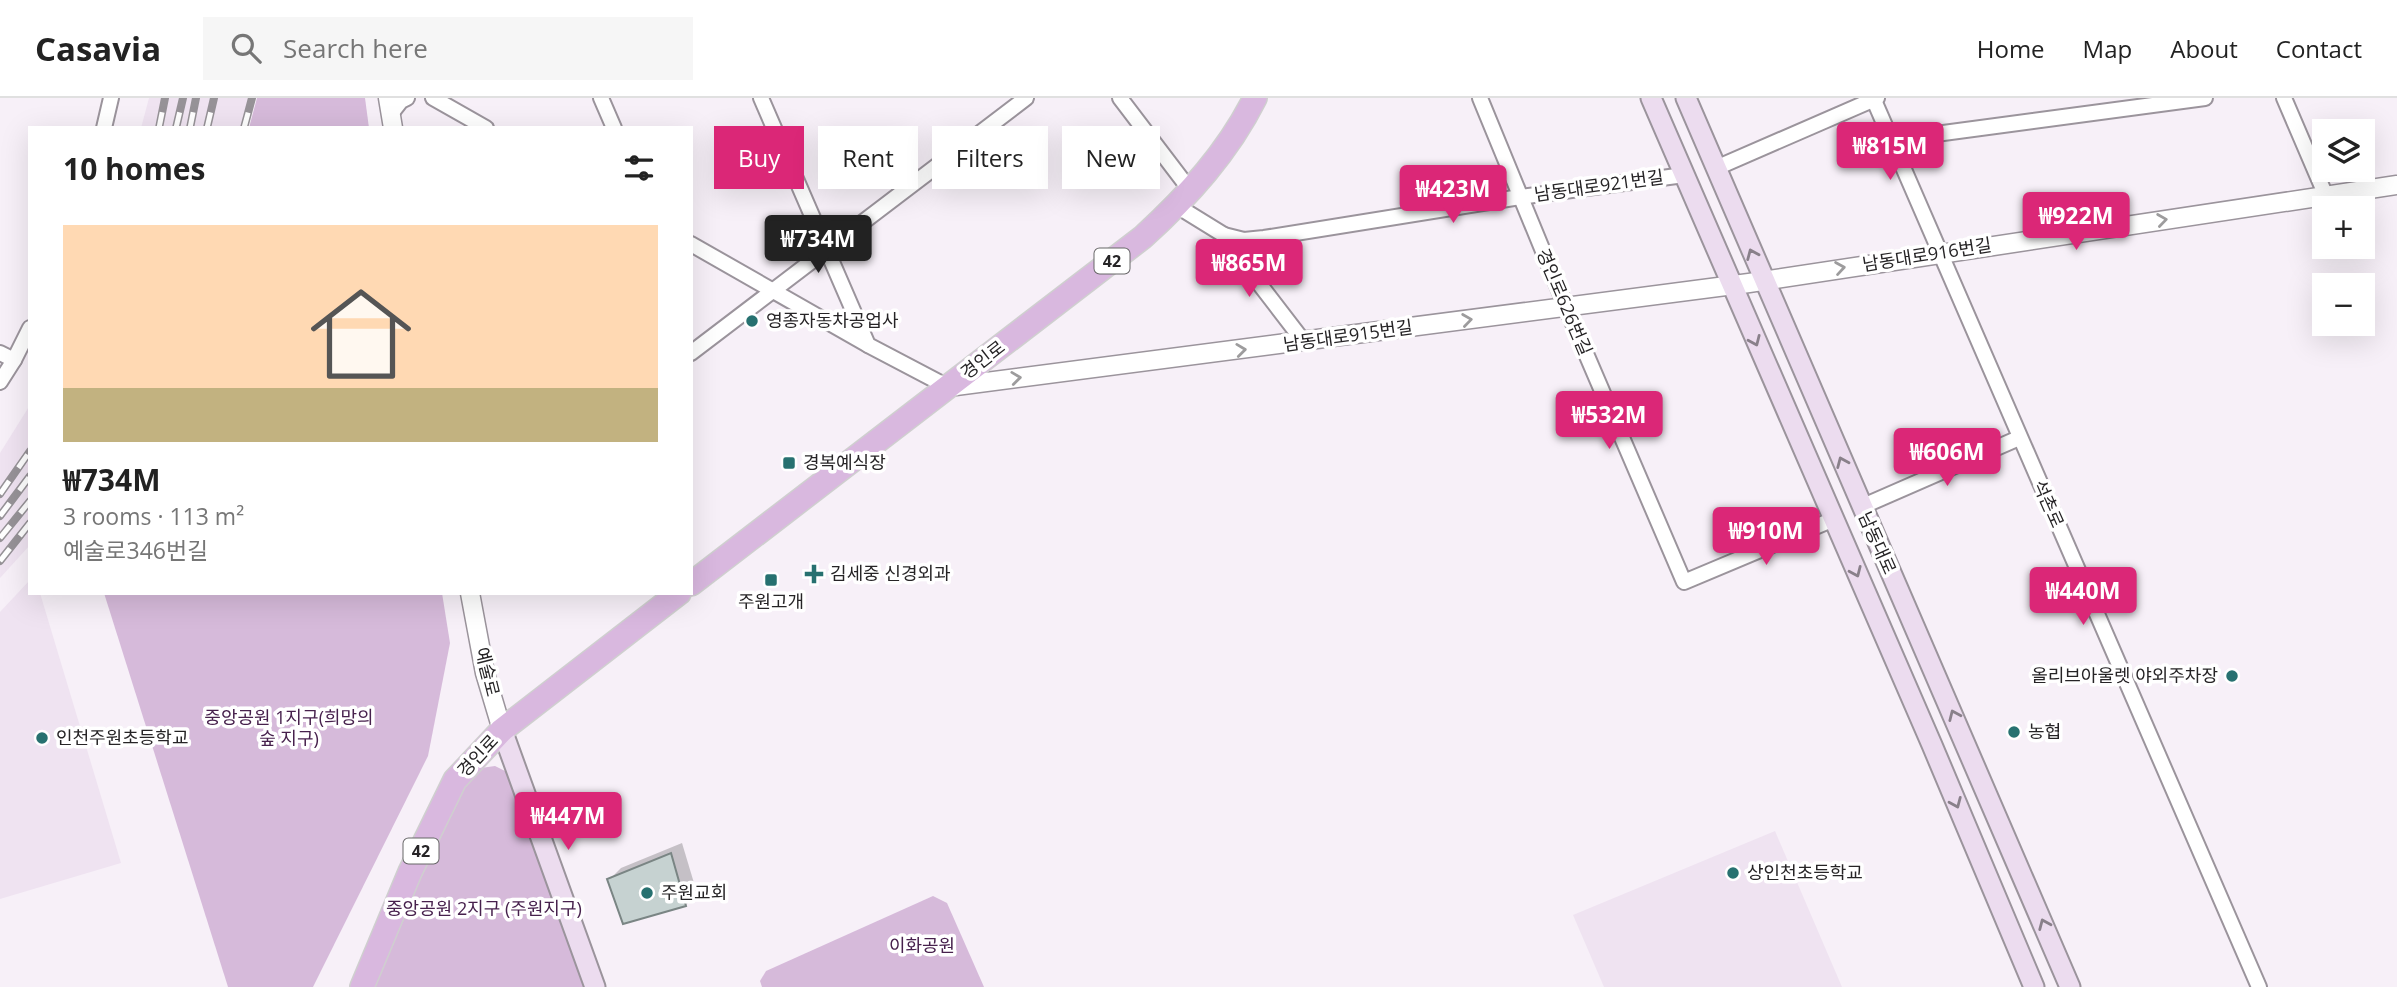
<!DOCTYPE html>
<meta charset="utf-8">
<style>
body{margin:0;font-family:"Open Sans","Noto Sans KR",sans-serif;background:#f6f6f6;color:#222;height:100vh;display:flex;flex-direction:column;font-size:26px;white-space:nowrap}
*{box-sizing:border-box;margin:0}
p{font-size:23px;color:#767676}
.icon{flex:none;width:38px;height:38px;fill:none;stroke:currentColor;stroke-width:2;stroke-linecap:round;stroke-linejoin:round}
.map{position:relative;flex:1;overflow:hidden}
.drawer{position:absolute;left:28px;top:28px;width:665px;height:469px;display:flex;flex-direction:column;background:#fff;border-radius:0px;box-shadow:0 7px 28px #0002}
.drawer>*{flex:none}
.top-card{position:absolute;left:714px;top:28px;width:665px;height:63px;display:flex;gap:14px}
.buttons{position:absolute;left:2312px;top:21px;display:grid;gap:14px}
.buttons a{display:grid;place-items:center;width:63px;height:63px;border-radius:0px;background:#fff;box-shadow:0 7px 28px #0002;font-size:35px}
.price{position:absolute;translate:-50% -60px;padding:0 16px;border-radius:7px;background:#db2777;color:#fff;font-size:23px;line-height:46px;filter:drop-shadow(0 2px 4px #0008)}
.price::after{content:'';position:absolute;left:50%;top:42px;width:21px;height:16px;margin-left:-10px;background:inherit;clip-path:polygon(0 0,100% 0,50% 100%)}
.price.on{background:#222;color:#fff}
ul{padding:0;list-style:none}
li{display:grid;align-content:center;gap:14px;height:371px;padding:0 35px}
li+li{border-top:2px solid #e0e0e0}
li span{display:grid;place-items:center;height:217px;border-radius:0px;color:#555}
li>.icon{margin-inline-start:auto}
span .icon{width:126px;height:126px;fill:#fffc;stroke-width:1}
li b{font-size:30px}
h2{display:flex;justify-content:space-between;align-items:center;height:84px;padding:0 35px;font-size:30px}
.chip{padding:0 24px;border-radius:0px;background:#fff;box-shadow:0 7px 28px #0002;font-size:24px;line-height:63px}
.chip.on{background:#db2777;color:#fff}
header{display:flex;align-items:center;gap:42px;box-sizing:border-box;height:98px;padding:0 35px;background:#fff;border-bottom:2px solid #e0e0e0}
header strong{font-size:33px}
nav{display:flex;gap:38px;margin-inline-start:auto;font-size:24px}
.search{width:490px;height:63px;background:#f6f6f6;display:flex;align-items:center;gap:18px;box-sizing:border-box;padding:0 24px;border-radius:0px;color:#767676;font-size:26px}
.map>svg:first-child{display:block}
.built{fill:#efe3f1}
.green{fill:#d6bada}
.shadow{fill:#0003}
.building{fill:#c6d2d1;stroke:#7a8584;stroke-width:2}
.lines{fill:none;stroke-linecap:round;stroke-linejoin:round}
.minor-casing{stroke:#9b949c;stroke-width:18}
.tertiary-casing{stroke:#9b949c;stroke-width:21}
.secondary-casing{stroke:#9b949c;stroke-width:23}
.primary-casing{stroke:#cfcfcf;stroke-width:26}
.minor{stroke:#fff;stroke-width:14}
.tertiary{stroke:#fff;stroke-width:18}
.secondary{stroke:#ecdcef;stroke-width:19}
.primary{stroke:#d9b8df;stroke-width:23}
.rail-casing{stroke:#969297;stroke-width:8}
.rail{stroke:#fff;stroke-width:5;stroke-dasharray:16;stroke-linecap:butt}
.oneway{stroke:#9d9c9d}
.oneway2{stroke:#89808a}
.poi-dot{fill:#277170;stroke:#fff;stroke-width:2.5}
.labels{text-anchor:middle;stroke-width:7;stroke-linejoin:round;paint-order:stroke}
.shield{fill:#fff;stroke:#676667;stroke-width:2}
.shield-label{font-size:16px;font-weight:bold;fill:#262426}
.street-label{font-size:18px;fill:#262426;stroke:#fff}
.poi-label{font-size:18px;fill:#262426;stroke:#fff;text-anchor:start}
.park-label{font-size:18px;fill:#47214d;stroke:#fff}
</style>
<header>
<strong>Casavia</strong>
<div class="search"><svg class="icon" aria-label="search" viewBox="0 0 24 24"><circle cx="10" cy="10" r="6"/><path d="M15 15l6 6"/></svg>Search here</div>
<nav><a>Home</a><a>Map</a><a>About</a><a>Contact</a></nav>
</header>
<div class="map">
<svg width="2397" height="889" viewBox="0 0 2397 889">
<rect width="100%" height="100%" fill="#f7f0f8"/>
<g class="built">
<polygon points="149,0 254,0 247,30 141,30"/>
<polygon points="30,307 30,447 0,480 0,355"/>
<polygon points="30,482 30,495 40,495 121,765 0,801 0,514"/>
<polygon points="1775,733 1842,889 1604,889 1573,817"/>
</g>
<g class="green">
<polygon points="257,0 365,0 369,30 249,30"/>
<polygon points="104,495 442,495 450,545 428,658 313,889 228,889"/>
<polygon points="495,668 507,674 529,705 596,889 362,889 455,682 481,670"/>
<polygon points="933,798 947,805 984,889 762,889 760,883 766,873"/>
</g>
<polygon class="shadow" points="682,745 697,795 686,807 609,782 621,770"/>
<polygon class="building" points="671,755 686,808 623,826 607,781"/>
<g class="lines">
<g class="minor-casing">
<g id="minor">
<polyline points="433,0 486,30"/>
<polyline points="601,0 614,30"/>
<polyline points="761,0 868,247 948,289"/>
<polyline points="1120,0 1190,92"/>
<polyline points="1480,0 1566,209 1684,484 1834,421"/>
<polyline points="1873,0 2259,889"/>
<polyline points="2284,0 2326,98"/>
<polyline points="390,17 401,3 407,0"/>
<polyline points="104,30 111,0"/>
<polyline points="1891,42 2205,0"/>
<polyline points="1716,70 1877,0"/>
<polyline points="1177,108 1224,137 1241,162 1304,244"/>
<polyline points="1224,137 1244,142 1264,140 1520,99 1684,77"/>
<polyline points="691,146 868,247"/>
<polyline points="0,255 14,262"/>
<polyline points="691,255 1026,0"/>
<polyline points="0,284 14,262 30,230"/>
<polyline points="1861,409 2019,340"/>
</g>
</g>
<g class="tertiary-casing">
<g id="tertiary">
<polyline points="388,0 393,30"/>
<polyline points="948,289 1749,185 2397,87"/>
<polyline points="470,495 485,575 502,632"/>
</g>
</g>
<g class="secondary-casing">
<g id="secondary">
<polyline points="1651,0 1932,647 2034,889"/>
<polyline points="1686,0 2070,889"/>
<polyline points="502,632 595,889"/>
</g>
</g>
<g class="primary-casing">
<g id="primary">
<path d="M 691,486 L 1143,139 C 1188,98 1228,54 1255,0"/>
<polyline points="362,889 410,774 455,682 502,632 679,495"/>
</g>
</g>
<use href="#minor" class="minor"/>
<use href="#tertiary" class="tertiary"/>
<use href="#secondary" class="secondary"/>
<use href="#primary" class="primary"/>
<g class="rail-casing">
<g id="rail">
<polyline points="159,30 165,0"/>
<polyline points="176,30 183,0"/>
<polyline points="190,30 196,0"/>
<polyline points="207,30 214,0"/>
<polyline points="244,30 252,0"/>
<polyline points="0,396 30,353"/>
<polyline points="0,418 30,378"/>
<polyline points="0,440 30,403"/>
<polyline points="0,463 30,425"/>
</g>
</g>
<use href="#rail" class="rail"/>
</g>
<defs><path id="oneway-chevron" d="M-2-3.5L2.5 0L-2 3.5" fill="none" stroke-width="1.6" stroke-linecap="round" stroke-linejoin="round" transform="scale(1.75)"/></defs>
<g class="oneway">
<use href="#oneway-chevron" transform="translate(2162 122) rotate(-8)"/>
<use href="#oneway-chevron" transform="translate(1840 170) rotate(-9)"/>
<use href="#oneway-chevron" transform="translate(1467 222) rotate(-8)"/>
<use href="#oneway-chevron" transform="translate(1241 252) rotate(-7)"/>
<use href="#oneway-chevron" transform="translate(1016 280) rotate(-7)"/>
</g>
<g class="oneway2">
<use href="#oneway-chevron" transform="translate(1752 156) rotate(-113)"/>
<use href="#oneway-chevron" transform="translate(1755 243) rotate(66)"/>
<use href="#oneway-chevron" transform="translate(1842 364) rotate(-113)"/>
<use href="#oneway-chevron" transform="translate(1856 474) rotate(66)"/>
<use href="#oneway-chevron" transform="translate(1954 617) rotate(-114)"/>
<use href="#oneway-chevron" transform="translate(1956 705) rotate(67)"/>
<use href="#oneway-chevron" transform="translate(2044 826) rotate(-113)"/>
</g>
<g class="poi-dot">
<circle cx="752" cy="223" r="7"/>
<rect x="782" y="358" width="14" height="14" rx="3.5"/>
<path d="M810.5 465.5h7v7h7v7h-7v7h-7v-7h-7v-7h7z"/>
<rect x="764" y="475" width="14" height="14" rx="3.5"/>
<circle cx="2232" cy="578" r="7"/>
<circle cx="2014" cy="634" r="7"/>
<circle cx="42" cy="640" r="7"/>
<circle cx="1733" cy="775" r="7"/>
<circle cx="647" cy="795" r="7"/>
</g>
<g class="labels">
<g class="shield">
<rect x="1094.5" y="150.5" width="35" height="25" rx="5"/>
<rect x="403.5" y="740.5" width="35" height="25" rx="5"/>
</g>
<g class="shield-label">
<text x="1112" y="169">42</text>
<text x="421" y="759">42</text>
</g>
<g class="street-label">
<text transform="translate(1599 88) rotate(-8)" y="6">남동대로921번길</text>
<text transform="translate(1927 157) rotate(-9)" y="6">남동대로916번길</text>
<text transform="translate(1564 204) rotate(67)" y="6">경인로626번길</text>
<text transform="translate(1348 238) rotate(-8)" y="6">남동대로915번길</text>
<text transform="translate(983 262) rotate(-38)" y="6">경인로</text>
<text transform="translate(2048 406) rotate(66)" y="6">석촌로</text>
<text transform="translate(1877 445) rotate(66)" y="6">남동대로</text>
<text transform="translate(487 574) rotate(76)" y="6">예술로</text>
<text transform="translate(478 658) rotate(-47)" y="6">경인로</text>
</g>
<g class="poi-label">
<text x="766" y="229">영종자동차공업사</text>
<text x="803" y="371">경복예식장</text>
<text x="830" y="482">김세중 신경외과</text>
<text x="771" y="510" text-anchor="middle">주원고개</text>
<text x="2218" y="584" text-anchor="end">올리브아울렛 야외주차장</text>
<text x="2028" y="640">농협</text>
<text x="56" y="646">인천주원초등학교</text>
<text x="1747" y="781">상인천초등학교</text>
<text x="661" y="801">주원교회</text>
</g>
<g class="park-label">
<text x="289" y="626">중앙공원 1지구(희망의<tspan x="289" dy="21">숲 지구)</tspan></text>
<text x="484" y="817">중앙공원 2지구 (주원지구)</text>
<text x="922" y="854">이화공원</text>
</g>
</g>
</svg>
<div class="buttons">
<a><svg class="icon" aria-label="layers" viewBox="0 0 24 24"><path d="M12 4l9 5-9 5-9-5zM3 14l9 5 9-5"/></svg></a>
<a>+</a>
<a>−</a>
</div>
<b class="price" style="left:1890px;top:84px">₩815M</b>
<b class="price" style="left:1453px;top:127px">₩423M</b>
<b class="price" style="left:2076px;top:154px">₩922M</b>
<b class="price on" style="left:818px;top:177px">₩734M</b>
<b class="price" style="left:1249px;top:201px">₩865M</b>
<b class="price" style="left:1609px;top:353px">₩532M</b>
<b class="price" style="left:1947px;top:390px">₩606M</b>
<b class="price" style="left:1766px;top:469px">₩910M</b>
<b class="price" style="left:2083px;top:529px">₩440M</b>
<b class="price" style="left:568px;top:754px">₩447M</b>
<div class="top-card">
<a class="chip on">Buy</a>
<a class="chip">Rent</a>
<a class="chip">Filters</a>
<a class="chip">New</a>
</div>
<section class="drawer">
<h2>10 homes<svg class="icon" aria-label="filters" viewBox="0 0 24 24"><path d="M4 7h16M4 17h16"/><circle cx="9" cy="7" r="2"/><circle cx="15" cy="17" r="2"/></svg></h2>
<ul>
<li><span style="background:linear-gradient(#ffd9b3 75%,#c2b280 0)"><svg class="icon" aria-label="home" viewBox="0 0 24 24"><path d="M3 11l9-7 9 7M6 9v11h12V9"/></svg></span><div><b>₩734M</b><p>3 rooms · 113 m²</p><p>예술로346번길</p></div></li>
</ul>
</section>
</div>
